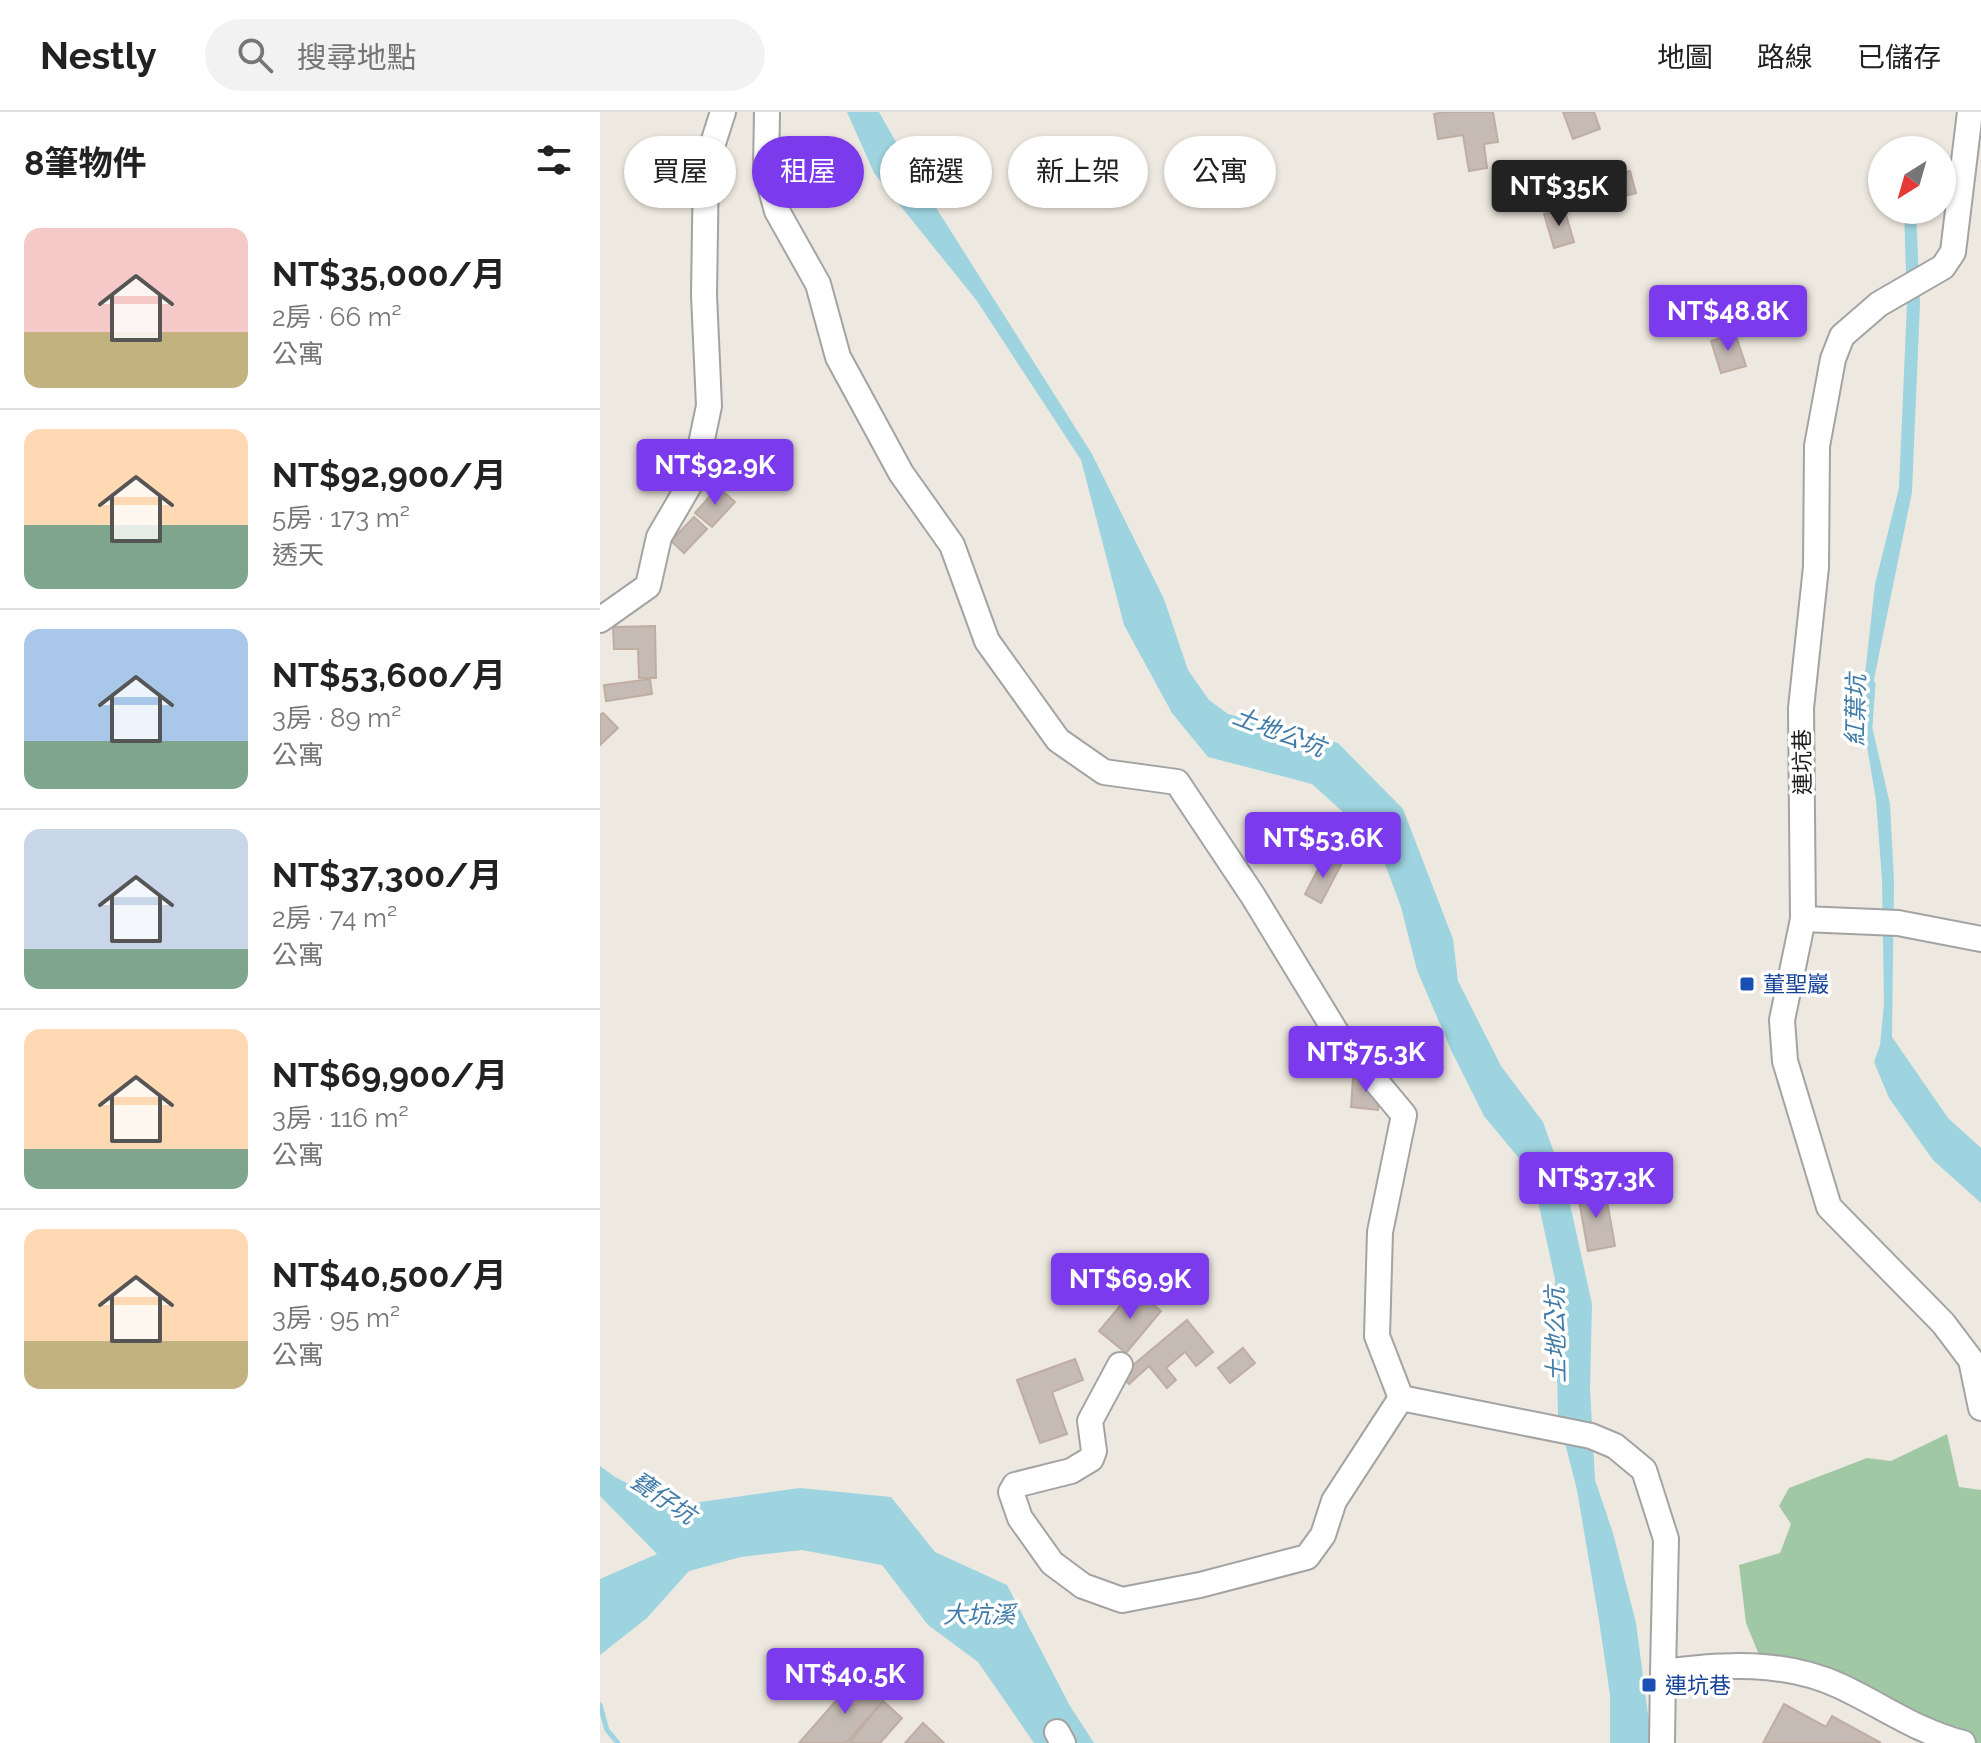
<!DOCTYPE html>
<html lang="zh-TW">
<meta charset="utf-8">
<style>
body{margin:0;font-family:Raleway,"Noto Sans TC",sans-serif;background:#f2f2f2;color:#222;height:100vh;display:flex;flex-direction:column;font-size:30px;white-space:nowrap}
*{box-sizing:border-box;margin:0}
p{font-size:26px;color:#767676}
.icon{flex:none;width:44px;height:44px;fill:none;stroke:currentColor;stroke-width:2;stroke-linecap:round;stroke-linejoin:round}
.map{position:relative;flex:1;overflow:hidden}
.panel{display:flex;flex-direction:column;background:#fff;width:600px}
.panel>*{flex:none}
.guide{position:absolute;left:24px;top:24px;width:760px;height:72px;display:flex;gap:16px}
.needle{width:52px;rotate:217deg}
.fabs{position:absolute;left:1268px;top:24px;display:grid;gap:16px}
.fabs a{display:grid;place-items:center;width:88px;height:88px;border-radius:50%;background:#fff;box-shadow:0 2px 6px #0004;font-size:40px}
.price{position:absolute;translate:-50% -68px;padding:0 18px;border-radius:8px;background:#7c3aed;color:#fff;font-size:26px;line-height:52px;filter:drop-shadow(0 2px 4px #0008)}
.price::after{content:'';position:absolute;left:50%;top:48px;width:24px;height:18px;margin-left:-12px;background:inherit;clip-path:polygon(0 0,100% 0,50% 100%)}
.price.selected{background:#222;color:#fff}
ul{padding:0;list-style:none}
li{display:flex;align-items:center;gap:24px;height:200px;padding:0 24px}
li+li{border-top:2px solid #e0e0e0}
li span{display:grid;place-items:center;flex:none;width:224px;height:160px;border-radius:16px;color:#555}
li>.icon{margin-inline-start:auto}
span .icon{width:96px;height:96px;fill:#fffc;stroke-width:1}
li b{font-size:34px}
h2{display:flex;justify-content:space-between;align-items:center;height:96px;padding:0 24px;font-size:34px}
.chip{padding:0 28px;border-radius:36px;background:#fff;box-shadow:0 2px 6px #0004;font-size:28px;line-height:72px}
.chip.selected{background:#7c3aed;color:#fff}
header{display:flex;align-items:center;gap:48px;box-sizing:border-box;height:112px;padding:0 40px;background:#fff;border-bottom:2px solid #e0e0e0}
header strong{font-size:38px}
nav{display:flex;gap:44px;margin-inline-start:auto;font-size:28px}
.search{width:560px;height:72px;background:#f2f2f2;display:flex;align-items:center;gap:20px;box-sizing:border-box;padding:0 28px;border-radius:44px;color:#767676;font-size:30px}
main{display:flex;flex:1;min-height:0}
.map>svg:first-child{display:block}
.cemetery{fill:#a0c8a4}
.water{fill:#9ed4df}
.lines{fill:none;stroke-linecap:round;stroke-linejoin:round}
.stream{stroke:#9ed4df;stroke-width:5}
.building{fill:#c6bab4;stroke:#c0ada2;stroke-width:2}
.minor-casing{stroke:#a3a3a3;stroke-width:28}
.minor{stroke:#fff;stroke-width:24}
.transit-dot{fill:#1a4fb4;stroke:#fff;stroke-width:3}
.labels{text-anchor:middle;stroke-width:7;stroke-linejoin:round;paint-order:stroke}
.street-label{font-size:22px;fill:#1c1c1c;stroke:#fff}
.transit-label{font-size:22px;fill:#164399;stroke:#fff;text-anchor:start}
.water-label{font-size:24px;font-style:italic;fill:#417ba8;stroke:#fff}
</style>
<header>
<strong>Nestly</strong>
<div class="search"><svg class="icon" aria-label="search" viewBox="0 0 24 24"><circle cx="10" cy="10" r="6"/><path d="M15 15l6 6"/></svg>搜尋地點</div>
<nav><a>地圖</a><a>路線</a><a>已儲存</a></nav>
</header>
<main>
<section class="panel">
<h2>8筆物件<svg class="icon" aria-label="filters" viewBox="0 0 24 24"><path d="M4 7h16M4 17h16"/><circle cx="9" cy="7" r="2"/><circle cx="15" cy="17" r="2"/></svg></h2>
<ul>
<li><span style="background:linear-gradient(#f6c9c9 65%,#c2b280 0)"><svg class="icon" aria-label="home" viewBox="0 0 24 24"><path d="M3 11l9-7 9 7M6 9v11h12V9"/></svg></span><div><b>NT$35,000/月</b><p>2房 · 66 m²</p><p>公寓</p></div></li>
<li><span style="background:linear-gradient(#ffd9b3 60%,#7fa58c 0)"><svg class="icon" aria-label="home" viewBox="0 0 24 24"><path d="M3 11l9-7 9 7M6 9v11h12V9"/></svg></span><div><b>NT$92,900/月</b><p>5房 · 173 m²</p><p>透天</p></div></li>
<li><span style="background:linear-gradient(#a9c7e8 70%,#7fa58c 0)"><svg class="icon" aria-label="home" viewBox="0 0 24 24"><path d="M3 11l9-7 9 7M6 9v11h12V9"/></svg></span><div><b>NT$53,600/月</b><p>3房 · 89 m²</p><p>公寓</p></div></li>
<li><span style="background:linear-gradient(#c9d6e8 75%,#7fa58c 0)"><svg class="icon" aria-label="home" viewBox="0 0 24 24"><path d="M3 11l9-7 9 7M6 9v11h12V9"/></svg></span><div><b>NT$37,300/月</b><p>2房 · 74 m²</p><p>公寓</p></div></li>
<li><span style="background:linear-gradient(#ffd9b3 75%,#7fa58c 0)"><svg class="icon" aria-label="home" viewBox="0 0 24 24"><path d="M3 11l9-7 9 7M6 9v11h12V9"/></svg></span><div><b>NT$69,900/月</b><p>3房 · 116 m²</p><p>公寓</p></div></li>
<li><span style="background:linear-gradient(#ffd9b3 70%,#c2b280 0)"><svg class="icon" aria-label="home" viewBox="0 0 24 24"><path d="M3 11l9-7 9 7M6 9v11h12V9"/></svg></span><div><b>NT$40,500/月</b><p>3房 · 95 m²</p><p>公寓</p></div></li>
</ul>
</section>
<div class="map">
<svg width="1381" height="1631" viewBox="0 0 1381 1631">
<rect width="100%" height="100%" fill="#eee9e0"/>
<polygon class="cemetery" points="1347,1322 1359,1375 1381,1378 1381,1631 1334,1631 1159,1543 1146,1511 1139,1453 1180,1441 1191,1412 1179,1394 1189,1376 1267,1346 1291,1349"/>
<g class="water">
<polygon points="247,0 279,0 309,53 492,342 564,487 588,558 609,588 628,602 738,631 803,697 853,827 858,869 901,954 943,1010 966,1074 992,1192 990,1277 995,1368 1013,1421 1036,1511 1051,1625 1061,1631 1010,1631 1010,1583 999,1508 977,1378 958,1304 955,1167 932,1062 884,1004 851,938 817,858 801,795 777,731 712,672 608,645 572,601 524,513 481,348 377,189 274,61"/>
<polygon points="1304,98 1316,98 1320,191 1312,380 1268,597 1290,692 1294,769 1292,925 1348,1006 1381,1036 1381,1091 1333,1048 1289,986 1274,950 1280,933 1284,892 1282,767 1276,688 1261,599 1275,472 1299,376 1307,191"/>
<polygon points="0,1354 15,1365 72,1394 200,1376 291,1385 335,1440 407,1473 470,1594 494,1631 434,1631 378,1550 328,1513 282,1453 202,1438 141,1445 89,1459 47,1506 0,1543 0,1467 57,1442 0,1384"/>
</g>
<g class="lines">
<g class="stream">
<polyline points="1270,614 1273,572"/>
<polyline points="0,1593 7,1618 18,1631"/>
</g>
</g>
<g class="building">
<polygon points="844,0 893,0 898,30 884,32 887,56 869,59 863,23 838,27 834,2"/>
<polygon points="963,0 994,0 1000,17 973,27"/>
<polygon points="1030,59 1036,81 991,93 985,71"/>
<polygon points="964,96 974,130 954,136 944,102"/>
<polygon points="1135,221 1146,254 1121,261 1111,229"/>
<polygon points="118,375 135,390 112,415 95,401"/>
<polygon points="94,405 107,417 84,441 71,429"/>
<polygon points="55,514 56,566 39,566 38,537 14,537 13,515"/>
<polygon points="50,567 52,582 6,589 4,573"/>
<polygon points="3,601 18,616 0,633 0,603"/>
<polygon points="725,744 741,753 721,791 705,782"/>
<polygon points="753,966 781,969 778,998 751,995"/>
<polygon points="1005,1078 1015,1134 988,1139 978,1083"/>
<polygon points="535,1176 561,1199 526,1241 499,1219"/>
<polygon points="587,1208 613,1240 596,1254 585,1240 566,1256 576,1268 567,1276 549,1254 529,1272 521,1263"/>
<polygon points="643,1236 655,1251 630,1271 618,1256"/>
<polygon points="475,1247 483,1268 452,1280 467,1322 440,1331 417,1268"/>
<polygon points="256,1566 283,1589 246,1631 199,1631"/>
<polygon points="283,1589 302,1606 280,1631 249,1631"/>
<polygon points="1184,1592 1226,1615 1232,1604 1281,1631 1163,1631"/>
<polygon points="323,1611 344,1631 305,1631"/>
</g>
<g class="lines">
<g class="minor-casing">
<g id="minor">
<polyline points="167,0 166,59 177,99 218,172 238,245 301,361 352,433 387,529 458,628 504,660 577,670 653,784 739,925 804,1003 780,1120 777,1224 801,1286"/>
<polyline points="1370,0 1353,140 1343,155 1279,192 1242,224 1233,247 1217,334 1216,455 1201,596 1203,807 1182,908 1185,949 1229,1095 1343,1211 1371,1248 1381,1296"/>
<polyline points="0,508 48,474 59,425 94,365 109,294 104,183 106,53 123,0"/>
<polyline points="1203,807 1298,811 1381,827"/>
<polyline points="520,1253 490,1309 494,1339 491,1347 471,1359 415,1373 411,1380 420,1406 452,1451 483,1474 522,1488 600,1473 707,1445 723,1423 734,1389 801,1286 991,1324 1015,1334 1044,1358 1066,1427 1063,1560"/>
<polyline points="457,1620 463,1631"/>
<path d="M 1062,1631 L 1063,1560 C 1123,1552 1183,1548 1240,1574 C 1283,1594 1316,1619 1363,1631"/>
</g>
</g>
<use href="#minor" class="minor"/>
</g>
<g class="transit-dot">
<rect x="1139" y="864" width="16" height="16" rx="4"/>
<rect x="1041" y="1565" width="16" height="16" rx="4"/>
</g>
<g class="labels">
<g class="street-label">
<text transform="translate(1202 650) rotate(-91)" y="8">連坑巷</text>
</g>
<g class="transit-label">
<text x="1163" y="880">董聖巖</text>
<text x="1065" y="1581">連坑巷</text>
</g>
<g class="water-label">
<text transform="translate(1256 598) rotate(-89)" y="8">紅葉坑</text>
<text transform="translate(679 620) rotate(21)" y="8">土地公坑</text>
<text transform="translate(956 1223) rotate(-91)" y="8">土地公坑</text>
<text transform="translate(63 1386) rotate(34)" y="8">甕仔坑</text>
<text x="379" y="1511">大坑溪</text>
</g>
</g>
</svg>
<div class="fabs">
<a><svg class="needle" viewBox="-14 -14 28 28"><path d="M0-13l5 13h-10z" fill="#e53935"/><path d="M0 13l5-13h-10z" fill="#767676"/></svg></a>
</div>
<b class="price selected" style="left:959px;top:116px">NT$35K</b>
<b class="price" style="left:1128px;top:241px">NT$48.8K</b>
<b class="price" style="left:115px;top:395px">NT$92.9K</b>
<b class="price" style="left:723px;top:768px">NT$53.6K</b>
<b class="price" style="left:766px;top:982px">NT$75.3K</b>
<b class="price" style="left:996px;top:1108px">NT$37.3K</b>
<b class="price" style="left:530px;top:1209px">NT$69.9K</b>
<b class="price" style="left:245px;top:1604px">NT$40.5K</b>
<div class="guide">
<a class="chip">買屋</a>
<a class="chip selected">租屋</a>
<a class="chip">篩選</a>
<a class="chip">新上架</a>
<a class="chip">公寓</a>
</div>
</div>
</main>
